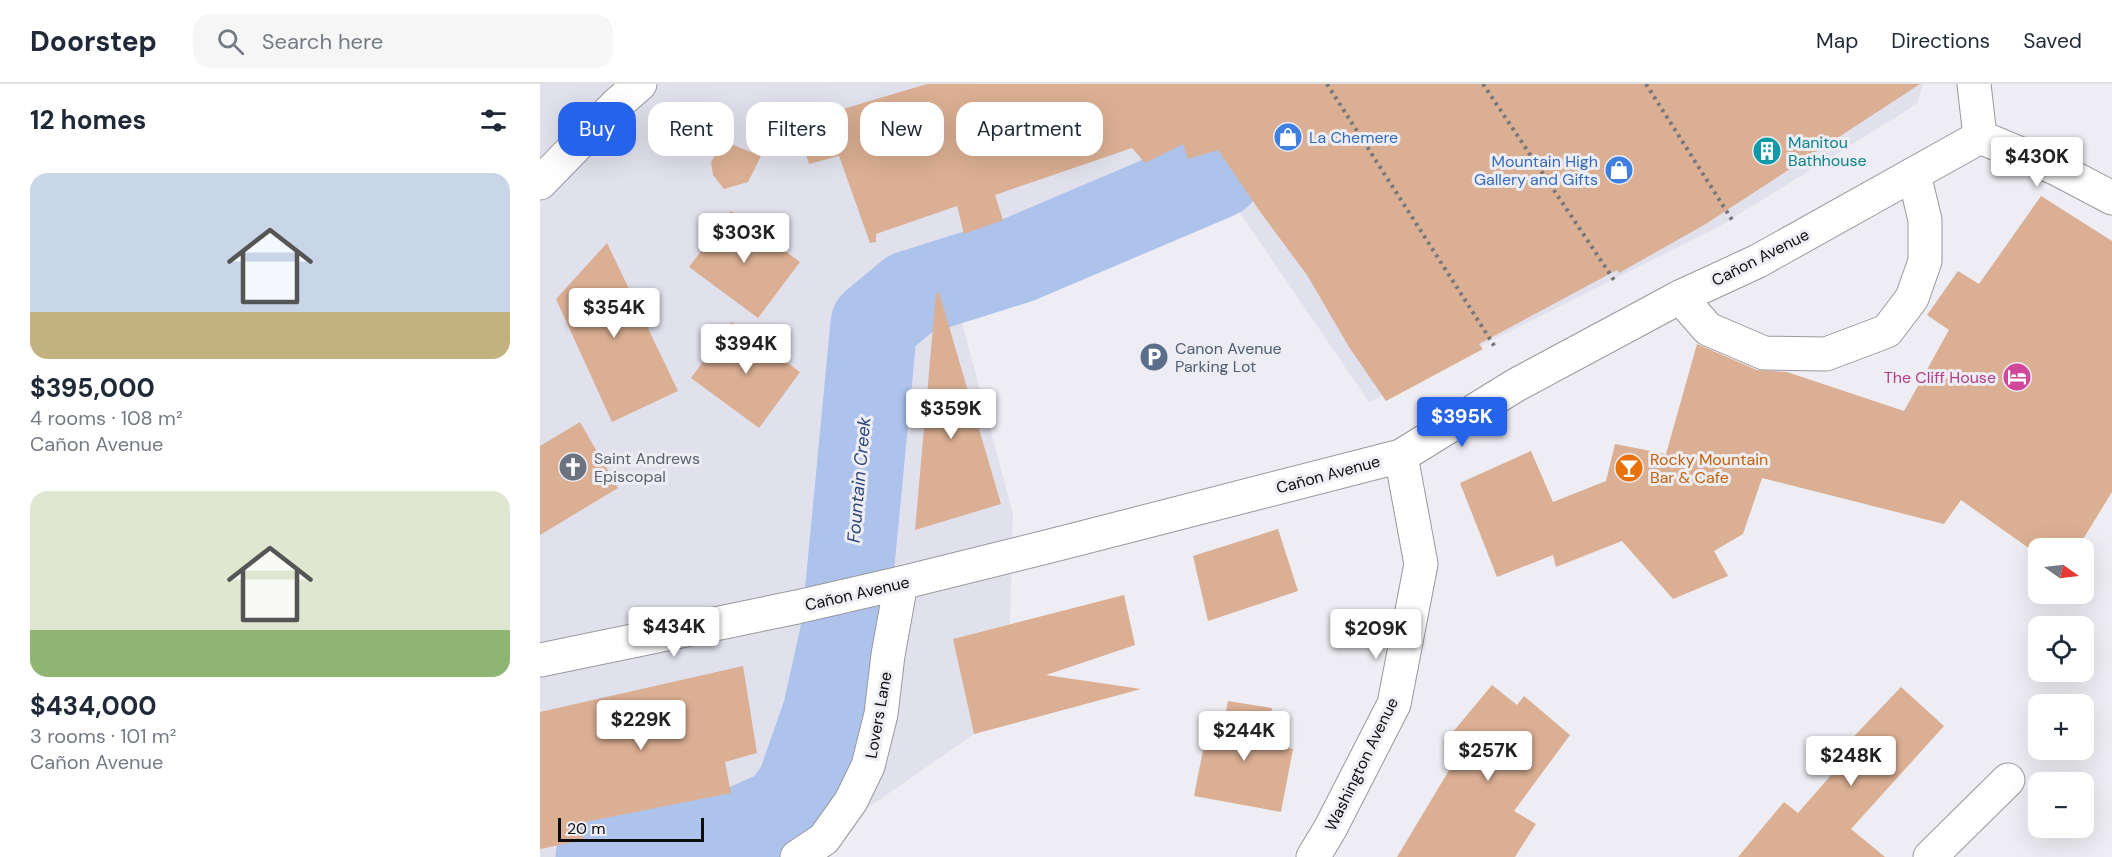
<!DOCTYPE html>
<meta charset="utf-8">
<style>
body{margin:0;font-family:"DM Sans",sans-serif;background:#f6f6f7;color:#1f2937;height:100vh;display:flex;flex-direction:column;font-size:22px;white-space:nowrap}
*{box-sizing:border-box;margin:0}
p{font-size:20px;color:#747a83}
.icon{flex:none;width:33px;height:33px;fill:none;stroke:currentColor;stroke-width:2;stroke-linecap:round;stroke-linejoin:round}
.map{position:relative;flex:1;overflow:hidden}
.drawer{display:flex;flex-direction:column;background:#fff;width:540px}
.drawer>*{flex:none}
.banner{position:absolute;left:18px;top:18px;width:570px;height:54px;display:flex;gap:12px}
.needle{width:39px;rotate:104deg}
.tools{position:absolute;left:1488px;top:454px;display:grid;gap:12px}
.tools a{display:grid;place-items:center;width:66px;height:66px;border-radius:12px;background:#fff;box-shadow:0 6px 24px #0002;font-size:30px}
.scale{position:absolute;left:18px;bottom:15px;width:146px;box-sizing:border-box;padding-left:6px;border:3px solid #0c0c0e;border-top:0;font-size:16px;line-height:21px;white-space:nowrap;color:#0c0c0e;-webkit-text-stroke:4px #ededf3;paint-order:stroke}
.price{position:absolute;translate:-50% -51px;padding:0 14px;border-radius:6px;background:#fff;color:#222;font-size:20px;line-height:39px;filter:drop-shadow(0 2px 3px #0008)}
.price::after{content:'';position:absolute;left:50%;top:36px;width:18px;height:14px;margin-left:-9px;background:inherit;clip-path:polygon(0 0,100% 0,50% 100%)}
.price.on{background:#2563eb;color:#fff}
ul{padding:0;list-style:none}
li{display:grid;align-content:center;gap:12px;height:318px;padding:0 30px}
li span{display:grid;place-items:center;height:186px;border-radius:18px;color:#555}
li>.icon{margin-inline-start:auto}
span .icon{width:108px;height:108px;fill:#fffc;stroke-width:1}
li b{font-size:26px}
h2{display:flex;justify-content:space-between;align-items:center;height:72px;padding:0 30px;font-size:26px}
.tag{padding:0 21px;border-radius:18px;background:#fff;box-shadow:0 6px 24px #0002;font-size:21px;line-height:54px}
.tag.on{background:#2563eb;color:#fff}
header{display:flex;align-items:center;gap:36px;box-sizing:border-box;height:84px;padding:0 30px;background:#fff;border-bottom:2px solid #e0e1e3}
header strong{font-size:28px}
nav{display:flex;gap:33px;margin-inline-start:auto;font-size:21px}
.search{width:420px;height:54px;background:#f6f6f7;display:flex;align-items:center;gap:15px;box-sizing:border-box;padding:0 21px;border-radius:18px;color:#747a83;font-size:22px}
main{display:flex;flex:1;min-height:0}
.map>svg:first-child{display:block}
.built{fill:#e1e1ee}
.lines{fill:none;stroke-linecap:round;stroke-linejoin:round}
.river{stroke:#adc3ec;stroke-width:87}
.building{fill:#dbaf93}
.minor-casing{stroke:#98989d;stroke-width:35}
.major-casing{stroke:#98989d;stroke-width:35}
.path{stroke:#77777b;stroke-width:4;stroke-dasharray:3 4.5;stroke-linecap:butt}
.minor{stroke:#fff;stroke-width:33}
.major{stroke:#fff;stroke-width:33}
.labels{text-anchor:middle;stroke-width:6;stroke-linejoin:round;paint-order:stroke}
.shop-label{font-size:16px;fill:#366cbe;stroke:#ededf3;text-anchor:start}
.culture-label{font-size:16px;fill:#0d838f;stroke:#ededf3;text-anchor:start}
.street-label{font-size:16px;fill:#0c0c0e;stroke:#ededf3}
.service-label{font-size:16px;fill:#4e5e75;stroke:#ededf3;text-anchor:start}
.hotel-label{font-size:16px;fill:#b23c85;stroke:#ededf3;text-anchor:end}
.worship-label{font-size:16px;fill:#5b616d;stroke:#ededf3;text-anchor:start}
.food-label{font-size:16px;fill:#c56008;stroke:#ededf3;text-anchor:start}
.water-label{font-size:18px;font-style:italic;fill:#2d477b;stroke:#ededf3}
</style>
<header>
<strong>Doorstep</strong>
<div class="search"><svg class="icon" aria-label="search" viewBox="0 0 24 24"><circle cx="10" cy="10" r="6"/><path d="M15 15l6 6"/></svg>Search here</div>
<nav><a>Map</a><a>Directions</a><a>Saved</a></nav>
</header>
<main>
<section class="drawer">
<h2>12 homes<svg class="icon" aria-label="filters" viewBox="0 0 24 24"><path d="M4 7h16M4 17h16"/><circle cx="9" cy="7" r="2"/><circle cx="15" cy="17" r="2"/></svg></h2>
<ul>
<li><span style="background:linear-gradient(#c9d6e8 75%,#c2b280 0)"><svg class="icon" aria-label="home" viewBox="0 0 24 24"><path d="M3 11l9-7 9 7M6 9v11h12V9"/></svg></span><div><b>$395,000</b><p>4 rooms · 108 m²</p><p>Cañon Avenue</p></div></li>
<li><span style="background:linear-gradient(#dfe7d0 75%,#8fb573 0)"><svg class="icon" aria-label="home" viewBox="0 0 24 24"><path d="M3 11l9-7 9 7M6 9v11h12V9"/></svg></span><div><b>$434,000</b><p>3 rooms · 101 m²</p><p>Cañon Avenue</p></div></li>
</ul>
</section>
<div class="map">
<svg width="1572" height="773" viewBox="0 0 1572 773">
<rect width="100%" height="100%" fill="#ededf3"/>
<polygon class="built" points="0,0 1383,0 1377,20 1180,142 829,318 691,116 419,227 473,430 470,540 413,555 434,650 257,773 0,773"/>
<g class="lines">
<polyline class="river" points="59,773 132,761 198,747 243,727 260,703 286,629 305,543 334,240 370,210 478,176 678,91"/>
</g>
<g class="building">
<polygon points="387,0 1380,0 1164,141 1079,189 1077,186 939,260 943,265 846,317 809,263 767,191 721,129 678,66 648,75 643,60 605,79 592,64 455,111 463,136 424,150 417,122 336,150 336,158 330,159 299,72 269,80 256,39"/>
<polygon points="191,60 221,72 208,98 184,105 173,91 171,78 178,66"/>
<polygon points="1501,112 1572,157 1572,408 1537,465 1490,465 1421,416 1404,440 1222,394 1203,450 1174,467 1188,492 1133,515 1082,457 1016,483 1013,471 957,493 920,399 991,367 1013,418 1066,397 1075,360 1126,370 1157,260 1217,286 1247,288 1364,327 1409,246 1387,231 1418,187 1439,200"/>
<polygon points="191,127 260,178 218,234 149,183"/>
<polygon points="67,159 138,307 72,338 16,215"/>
<polygon points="399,208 461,420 375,446 396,209"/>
<polygon points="192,238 260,288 219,344 151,294"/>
<polygon points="40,338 78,404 0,451 0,362"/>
<polygon points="738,445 758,507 668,537 653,472"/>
<polygon points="584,511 595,561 506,591 601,605 434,650 413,555"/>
<polygon points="203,582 217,669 185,678 191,709 40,739 44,756 0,765 0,628"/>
<polygon points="952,601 977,621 984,612 1030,651 974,727 996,740 975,773 857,773 917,673 903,660"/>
<polygon points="1361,603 1404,642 1311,745 1345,773 1198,773 1244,718 1258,729 1306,674 1299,668"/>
<polygon points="688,617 732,624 725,660 753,665 741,728 654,712 666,651 681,653"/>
</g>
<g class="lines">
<g class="minor-casing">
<g id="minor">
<polyline points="1434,0 1440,53"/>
<polyline points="1440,53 1515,84 1572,114"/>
<polyline points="1140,213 1168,245 1224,269 1286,270 1347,247 1372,214 1385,177 1385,136 1374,90"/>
<polyline points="0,576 257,523 361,499 522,459 861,372 976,301 1140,213 1218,177 1440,53"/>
<polyline points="257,773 284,755 311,717 328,682 341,630 348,571 361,499"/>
<polyline points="773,773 790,745 854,620 881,480 861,372"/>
<polyline points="1390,773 1468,696"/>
</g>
</g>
<g class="major-casing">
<polyline id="major" points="0,99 77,20 100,0"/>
</g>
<g class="path">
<polyline points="787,0 955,263"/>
<polyline points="943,0 1076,199"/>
<polyline points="1106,0 1194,139"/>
</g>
<use href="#minor" class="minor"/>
<use href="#major" class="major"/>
</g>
<defs>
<g id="shop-disc" transform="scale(1.5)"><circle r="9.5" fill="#3f7fe0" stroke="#ededf3"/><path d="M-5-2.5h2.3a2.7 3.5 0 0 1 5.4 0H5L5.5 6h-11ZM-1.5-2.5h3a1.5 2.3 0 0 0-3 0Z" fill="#fff"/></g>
<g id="building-disc" transform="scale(1.5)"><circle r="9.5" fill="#0f9aa8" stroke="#ededf3"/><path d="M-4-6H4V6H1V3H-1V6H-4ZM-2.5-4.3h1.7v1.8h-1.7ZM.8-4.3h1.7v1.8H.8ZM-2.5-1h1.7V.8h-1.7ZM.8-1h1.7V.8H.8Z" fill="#fff"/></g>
<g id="parking-disc" transform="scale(1.5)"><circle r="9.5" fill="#5c6f8a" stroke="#ededf3"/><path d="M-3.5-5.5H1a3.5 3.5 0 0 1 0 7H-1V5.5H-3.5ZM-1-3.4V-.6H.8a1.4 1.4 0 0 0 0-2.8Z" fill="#fff"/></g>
<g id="hotel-disc" transform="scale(1.5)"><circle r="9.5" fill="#d1479c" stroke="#ededf3"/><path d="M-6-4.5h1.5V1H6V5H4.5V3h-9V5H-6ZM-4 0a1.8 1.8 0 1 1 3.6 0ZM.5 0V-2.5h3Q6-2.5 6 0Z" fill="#fff"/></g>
<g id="church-disc" transform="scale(1.5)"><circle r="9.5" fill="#6b7280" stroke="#ededf3"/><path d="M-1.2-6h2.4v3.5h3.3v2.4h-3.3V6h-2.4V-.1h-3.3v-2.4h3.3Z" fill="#fff"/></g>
<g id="bar-disc" transform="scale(1.5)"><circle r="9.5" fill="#e8710a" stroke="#ededf3"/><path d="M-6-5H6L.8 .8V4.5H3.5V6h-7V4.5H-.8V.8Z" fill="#fff"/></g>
</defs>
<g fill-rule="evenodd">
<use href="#shop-disc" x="748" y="53"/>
<use href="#building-disc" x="1227" y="67"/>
<use href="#shop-disc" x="1079" y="86"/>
<use href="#parking-disc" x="614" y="273"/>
<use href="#hotel-disc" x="1477" y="293"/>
<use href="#church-disc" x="33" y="383"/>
<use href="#bar-disc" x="1089" y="384"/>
</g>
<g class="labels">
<g class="shop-label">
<text x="769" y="59">La Chemere</text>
<text x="1058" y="83" text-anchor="end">Mountain High<tspan x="1058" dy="18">Gallery and Gifts</tspan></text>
</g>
<g class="culture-label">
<text x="1248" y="64">Manitou<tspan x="1248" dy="18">Bathhouse</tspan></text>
</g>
<g class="street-label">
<text transform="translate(1220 173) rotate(-27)" y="6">Cañon Avenue</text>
<text transform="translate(788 390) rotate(-15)" y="6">Cañon Avenue</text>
<text transform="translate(317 509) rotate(-13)" y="6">Cañon Avenue</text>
<text transform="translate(338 631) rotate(-80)" y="6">Lovers Lane</text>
<text transform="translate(821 680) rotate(-64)" y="6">Washington Avenue</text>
</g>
<g class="service-label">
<text x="635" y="270">Canon Avenue<tspan x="635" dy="18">Parking Lot</tspan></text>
</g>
<g class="hotel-label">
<text x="1456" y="299">The Cliff House</text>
</g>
<g class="worship-label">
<text x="54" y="380">Saint Andrews<tspan x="54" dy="18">Episcopal</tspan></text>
</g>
<g class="food-label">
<text x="1110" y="381">Rocky Mountain<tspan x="1110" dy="18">Bar &amp; Cafe</tspan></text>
</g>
<g class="water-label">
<text transform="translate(319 396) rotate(-85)" y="6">Fountain Creek</text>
</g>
</g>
</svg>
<div class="tools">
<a><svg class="needle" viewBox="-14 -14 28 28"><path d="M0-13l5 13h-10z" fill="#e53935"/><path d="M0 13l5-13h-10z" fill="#747a83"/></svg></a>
<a><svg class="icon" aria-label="locate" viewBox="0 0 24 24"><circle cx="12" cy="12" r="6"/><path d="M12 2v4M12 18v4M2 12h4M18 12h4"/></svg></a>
<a>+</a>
<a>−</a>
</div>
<div class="scale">20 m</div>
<b class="price" style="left:1497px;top:104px">$430K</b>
<b class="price" style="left:204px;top:180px">$303K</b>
<b class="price" style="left:74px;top:255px">$354K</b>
<b class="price" style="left:206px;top:291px">$394K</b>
<b class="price" style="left:411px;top:356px">$359K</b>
<b class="price on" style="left:922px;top:364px">$395K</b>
<b class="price" style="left:134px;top:574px">$434K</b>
<b class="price" style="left:836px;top:576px">$209K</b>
<b class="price" style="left:101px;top:667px">$229K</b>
<b class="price" style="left:704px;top:678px">$244K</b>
<b class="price" style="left:948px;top:698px">$257K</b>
<b class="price" style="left:1311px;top:703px">$248K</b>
<div class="banner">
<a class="tag on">Buy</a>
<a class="tag">Rent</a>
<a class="tag">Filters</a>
<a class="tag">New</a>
<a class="tag">Apartment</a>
</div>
</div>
</main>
